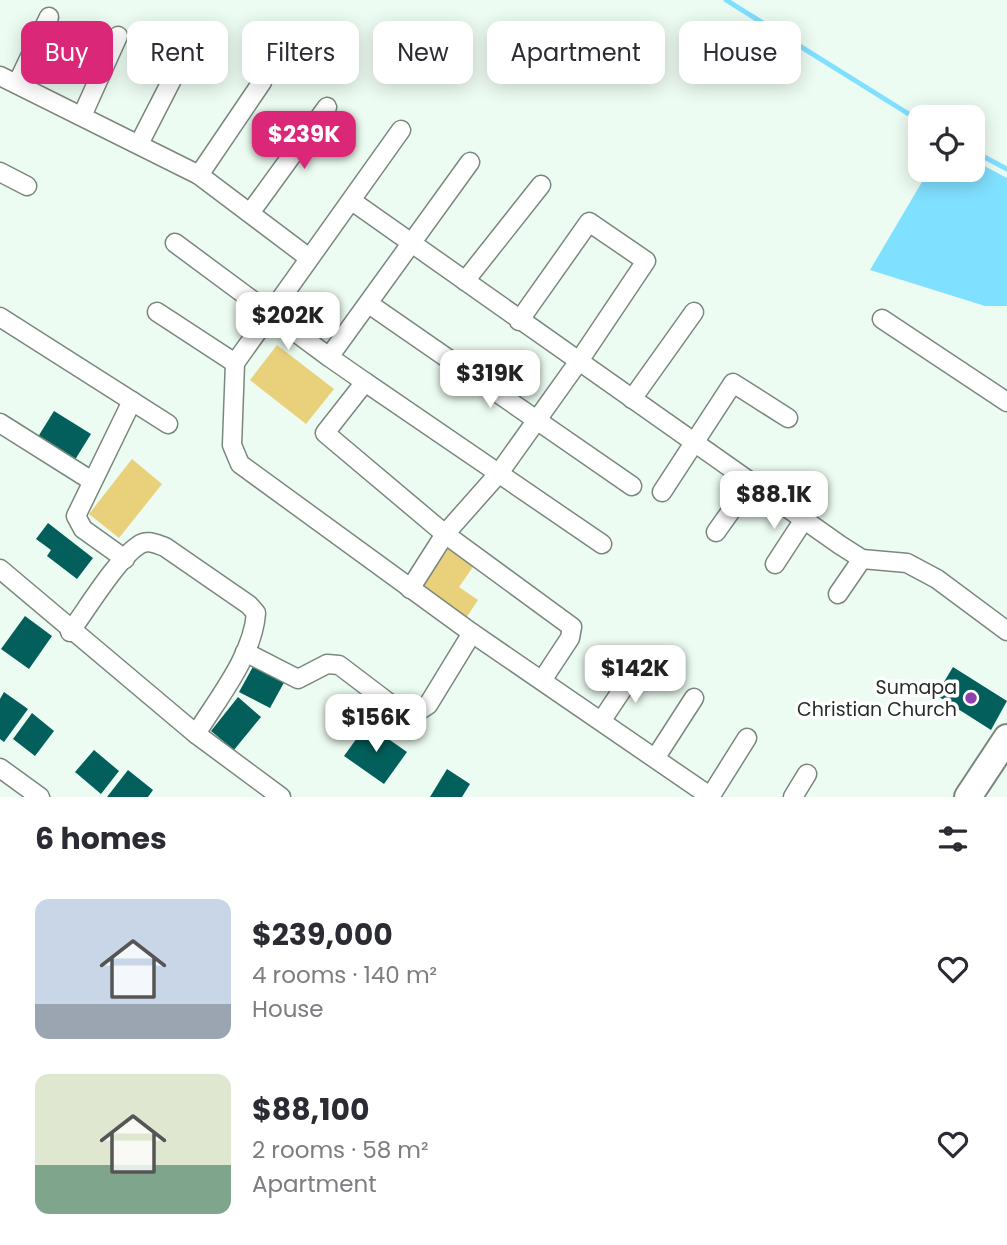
<!DOCTYPE html>
<meta charset="utf-8">
<style>
body{margin:0;font-family:Poppins,sans-serif;background:#f7f7f7;color:#2b2b33;height:100vh;display:flex;flex-direction:column;font-size:26px;white-space:nowrap}
*{box-sizing:border-box;margin:0}
p{font-size:23px;color:#7c7c81}
.icon{flex:none;width:38px;height:38px;fill:none;stroke:currentColor;stroke-width:2;stroke-linecap:round;stroke-linejoin:round}
.map{position:relative;height:797px;overflow:hidden}
.panel{display:flex;flex-direction:column;background:#fff;flex:1}
.panel>*{flex:none}
.top-card{position:absolute;left:21px;top:21px;width:966px;height:63px;display:flex;gap:14px}
.tools{position:absolute;left:908px;top:105px;display:grid;gap:14px}
.tools a{display:grid;place-items:center;width:77px;height:77px;border-radius:14px;background:#fff;box-shadow:0 4px 18px #0003;font-size:35px}
.price{position:absolute;translate:-50% -60px;padding:0 16px;border-radius:14px;background:#fff;color:#222;font-size:23px;line-height:46px;filter:drop-shadow(0 2px 4px #0008)}
.price::after{content:'';position:absolute;left:50%;top:42px;width:21px;height:16px;margin-left:-10px;background:inherit;clip-path:polygon(0 0,100% 0,50% 100%)}
.price.selected{background:#db2777;color:#fff}
ul{padding:0;list-style:none}
li{display:flex;align-items:center;gap:21px;height:175px;padding:0 35px}
li span{display:grid;place-items:center;flex:none;width:196px;height:140px;border-radius:14px;color:#555}
li>.icon{margin-inline-start:auto}
span .icon{width:84px;height:84px;fill:#fffc;stroke-width:1}
li b{font-size:30px}
h2{display:flex;justify-content:space-between;align-items:center;height:84px;padding:0 35px;font-size:30px}
.pill{padding:0 24px;border-radius:14px;background:#fff;box-shadow:0 4px 18px #0003;font-size:24px;line-height:63px}
.pill.selected{background:#db2777;color:#fff}
.map>svg:first-child{display:block}
.green{fill:#e9d07b}
.water{fill:#80e0ff}
.lines{fill:none;stroke-linecap:round;stroke-linejoin:round}
.stream{stroke:#80e0ff;stroke-width:5}
.building{fill:#035f5b}
.minor-casing{stroke:#7a877e;stroke-width:21}
.secondary-casing{stroke:#7a877e;stroke-width:30}
.minor{stroke:#fff;stroke-width:18}
.secondary{stroke:#fff;stroke-width:26}
.poi-dot{fill:#9240af;stroke:#fff;stroke-width:2.5}
.labels{text-anchor:middle;stroke-width:7;stroke-linejoin:round;paint-order:stroke}
.poi-label{font-size:19px;fill:#262c28;stroke:#fff;text-anchor:end}
</style>
<div class="map">
<svg width="1007" height="797" viewBox="0 0 1007 797">
<rect width="100%" height="100%" fill="#edfcf2"/>
<g class="green">
<polygon points="277,345 334,389 306,424 250,380"/>
<polygon points="132,459 162,484 119,538 89,514"/>
<polygon points="451,545 475,564 459,587 478,600 464,621 420,590"/>
</g>
<polygon class="water" points="973,160 1007,178 1007,306 985,306 870,270 929,170 973,170"/>
<g class="lines">
<g class="stream">
<polyline points="726,0 920,121"/>
<polyline points="973,151 1007,169"/>
</g>
</g>
<g class="building">
<polygon points="54,411 91,434 73,463 36,440"/>
<polygon points="48,523 93,558 77,579 47,556 51,550 36,539"/>
<polygon points="25,616 52,636 29,669 1,649"/>
<polygon points="255,663 286,679 270,708 239,692"/>
<polygon points="953,667 1007,701 991,730 936,695"/>
<polygon points="4,692 28,709 4,742 0,739 0,699"/>
<polygon points="238,697 261,717 234,750 211,731"/>
<polygon points="32,713 54,731 35,756 13,739"/>
<polygon points="367,724 407,752 384,784 344,756"/>
<polygon points="94,750 119,771 101,794 75,772"/>
<polygon points="447,769 470,784 462,797 430,797"/>
<polygon points="128,770 153,790 148,797 107,797"/>
</g>
<g class="lines">
<g class="minor-casing">
<g id="minor">
<polyline points="0,76 199,175 309,258"/>
<polyline points="17,84 49,17"/>
<polyline points="82,116 118,36"/>
<polyline points="401,130 235,363 232,445 240,464 472,633 711,797"/>
<polyline points="139,144 181,62"/>
<polyline points="0,172 27,186"/>
<polyline points="199,175 262,82"/>
<polyline points="352,201 579,361 499,473 445,534 410,589"/>
<polyline points="250,213 327,107"/>
<polyline points="175,243 329,357"/>
<polyline points="465,281 541,185"/>
<polyline points="369,304 632,486"/>
<polyline points="157,312 235,363"/>
<polyline points="0,317 168,424"/>
<polyline points="882,319 1007,402"/>
<polyline points="519,321 589,222 646,261 579,361 840,545 862,559 907,563 937,579 1007,631"/>
<polyline points="365,382 329,357 470,162"/>
<polyline points="632,399 694,312"/>
<polyline points="0,423 92,481"/>
<polyline points="662,492 733,383 788,418"/>
<polyline points="716,532 750,484"/>
<polyline points="125,559 83,529 76,516 132,401"/>
<polyline points="775,564 805,518"/>
<polyline points="0,569 196,734 281,797"/>
<polyline points="838,594 862,559"/>
<path d="M 70,632 C 87,609 117,559 139,545 C 147,539 156,544 165,547 L 249,605 L 256,613 C 253,656 218,698 196,734"/>
<polyline points="245,652 298,679 327,664 339,665 401,712 414,714 428,705 472,633"/>
<polyline points="543,679 570,638 572,627 445,534 325,433 365,382 602,544"/>
<polyline points="602,720 636,669"/>
<polyline points="656,757 694,698"/>
<polyline points="0,768 40,797"/>
<polyline points="710,797 747,738"/>
<polyline points="793,797 807,774"/>
</g>
</g>
<g class="secondary-casing">
<polyline id="secondary" points="968,797 1007,738"/>
</g>
<use href="#minor" class="minor"/>
<use href="#secondary" class="secondary"/>
</g>
<circle class="poi-dot" cx="971" cy="698" r="7"/>
<g class="labels">
<g class="poi-label">
<text x="957" y="694">Sumapa<tspan x="957" dy="22">Christian Church</tspan></text>
</g>
</g>
</svg>
<div class="tools">
<a><svg class="icon" aria-label="locate" viewBox="0 0 24 24"><circle cx="12" cy="12" r="6"/><path d="M12 2v4M12 18v4M2 12h4M18 12h4"/></svg></a>
</div>
<b class="price selected" style="left:304px;top:171px">$239K</b>
<b class="price" style="left:288px;top:352px">$202K</b>
<b class="price" style="left:490px;top:410px">$319K</b>
<b class="price" style="left:774px;top:531px">$88.1K</b>
<b class="price" style="left:635px;top:705px">$142K</b>
<b class="price" style="left:376px;top:754px">$156K</b>
<div class="top-card">
<a class="pill selected">Buy</a>
<a class="pill">Rent</a>
<a class="pill">Filters</a>
<a class="pill">New</a>
<a class="pill">Apartment</a>
<a class="pill">House</a>
</div>
</div>
<section class="panel">
<h2>6 homes<svg class="icon" aria-label="filters" viewBox="0 0 24 24"><path d="M4 7h16M4 17h16"/><circle cx="9" cy="7" r="2"/><circle cx="15" cy="17" r="2"/></svg></h2>
<ul>
<li><span style="background:linear-gradient(#c9d6e8 75%,#9aa5b1 0)"><svg class="icon" aria-label="home" viewBox="0 0 24 24"><path d="M3 11l9-7 9 7M6 9v11h12V9"/></svg></span><div><b>$239,000</b><p>4 rooms · 140 m²</p><p>House</p></div><svg class="icon" aria-label="heart" viewBox="0 0 24 24"><path d="M12 20l-8-8c-3-5 5-10 8-4 3-6 11-1 8 4z"/></svg></li>
<li><span style="background:linear-gradient(#dfe7d0 65%,#7fa58c 0)"><svg class="icon" aria-label="home" viewBox="0 0 24 24"><path d="M3 11l9-7 9 7M6 9v11h12V9"/></svg></span><div><b>$88,100</b><p>2 rooms · 58 m²</p><p>Apartment</p></div><svg class="icon" aria-label="heart" viewBox="0 0 24 24"><path d="M12 20l-8-8c-3-5 5-10 8-4 3-6 11-1 8 4z"/></svg></li>
</ul>
</section>
